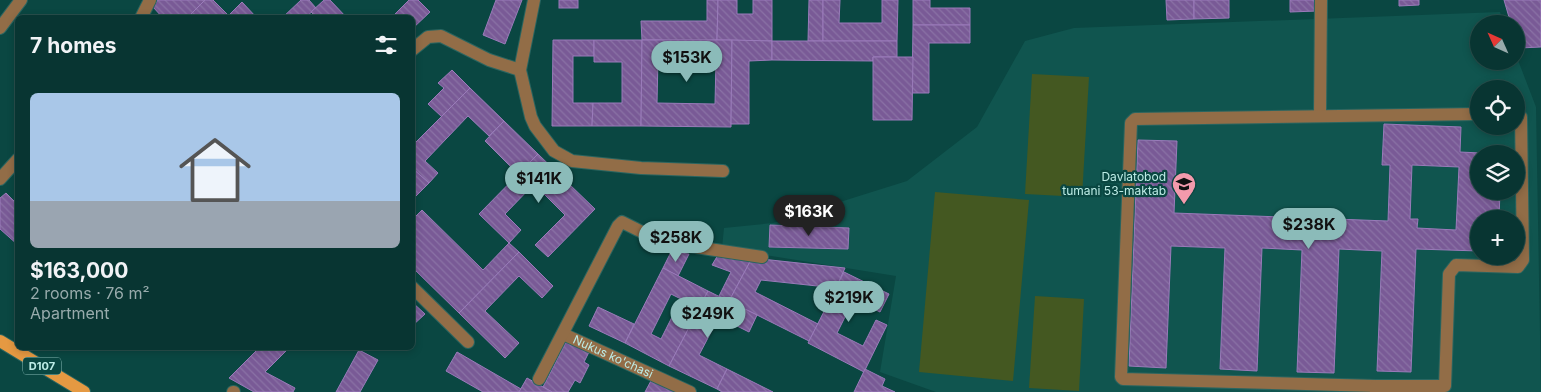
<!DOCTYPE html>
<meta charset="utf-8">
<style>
body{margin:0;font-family:Inter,sans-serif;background:#16403e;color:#f1f3f6;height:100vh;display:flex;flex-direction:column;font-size:19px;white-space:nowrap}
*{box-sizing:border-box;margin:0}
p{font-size:16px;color:#98abac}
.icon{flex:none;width:28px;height:28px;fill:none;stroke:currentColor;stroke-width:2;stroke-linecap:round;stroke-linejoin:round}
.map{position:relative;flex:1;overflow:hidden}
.panel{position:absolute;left:15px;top:15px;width:400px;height:335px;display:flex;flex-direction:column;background:#083532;border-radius:8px;box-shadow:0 2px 8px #0003,0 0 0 1px #29504d}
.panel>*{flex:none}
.needle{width:32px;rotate:315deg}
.controls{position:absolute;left:1470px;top:15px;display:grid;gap:10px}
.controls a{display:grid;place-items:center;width:55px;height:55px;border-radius:50%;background:#083532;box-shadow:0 2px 8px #0003,0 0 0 1px #29504d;font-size:25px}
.price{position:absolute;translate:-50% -42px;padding:0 11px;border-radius:18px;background:#8bbbb9;color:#111;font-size:16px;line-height:32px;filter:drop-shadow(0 1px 2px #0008)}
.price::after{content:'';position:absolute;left:50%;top:30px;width:15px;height:11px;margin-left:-8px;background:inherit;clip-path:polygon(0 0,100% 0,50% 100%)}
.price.current{background:#222;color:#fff}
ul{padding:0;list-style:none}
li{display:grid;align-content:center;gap:10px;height:265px;padding:0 15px}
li+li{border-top:1px solid #29504d}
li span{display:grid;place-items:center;height:155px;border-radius:8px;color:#555}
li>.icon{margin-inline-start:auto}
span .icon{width:90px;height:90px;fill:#fffc;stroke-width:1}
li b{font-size:21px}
h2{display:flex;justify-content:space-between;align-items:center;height:60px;padding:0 15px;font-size:21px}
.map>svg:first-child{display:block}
.built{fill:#10554f;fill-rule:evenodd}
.pitch{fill:#445821}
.building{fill:url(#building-back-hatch);stroke:#9a7bba;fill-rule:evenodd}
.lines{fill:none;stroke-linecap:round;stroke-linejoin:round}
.minor-casing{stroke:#2a6560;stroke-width:14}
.major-casing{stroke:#2a6560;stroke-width:14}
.minor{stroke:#926d47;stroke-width:12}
.major{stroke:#e59942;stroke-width:12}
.labels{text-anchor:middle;stroke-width:4.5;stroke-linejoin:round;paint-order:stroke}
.shield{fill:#0a4742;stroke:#87bab5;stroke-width:1}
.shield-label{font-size:11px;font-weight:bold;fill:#bdece6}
.poi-label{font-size:12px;fill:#bdece6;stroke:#0a4742;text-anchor:end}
.street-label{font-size:12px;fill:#bdece6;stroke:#0a4742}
</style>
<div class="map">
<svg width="1541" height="392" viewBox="0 0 1541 392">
<defs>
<pattern id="building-back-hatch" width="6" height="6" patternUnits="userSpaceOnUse" patternTransform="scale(1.25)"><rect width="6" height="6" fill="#795a96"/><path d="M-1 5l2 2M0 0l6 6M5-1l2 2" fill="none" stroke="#8a72a5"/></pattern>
</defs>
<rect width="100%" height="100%" fill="#0a4742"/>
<path class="built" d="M 1500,12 L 1504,24 L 1479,24 L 1479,61 L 1516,61 L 1516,55 L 1536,107 L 1541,392 L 936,392 L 880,372 L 896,276 L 722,248 L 724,228 L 773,223 L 907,181 L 977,127 L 1025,41 L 1074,28 ZM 1479,89 L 1516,89 L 1516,126 L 1479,126 ZM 1479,154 L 1516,154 L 1516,191 L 1479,191 ZM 1479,219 L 1516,219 L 1516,256 L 1479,256 Z"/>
<g class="pitch">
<polygon points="1032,74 1089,77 1082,197 1025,194"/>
<polygon points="935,192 1029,200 1013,381 919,372"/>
<polygon points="1035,296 1084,299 1079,391 1029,388"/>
</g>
<g class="building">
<polygon points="158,0 205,0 187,18 163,18 153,7"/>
<polygon points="205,0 213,0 227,14 224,18 187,18"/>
<polygon points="301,0 309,0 316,8 305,18 282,18"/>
<polygon points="324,0 330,0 347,18 317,18 311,12"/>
<polygon points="409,0 418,0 430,12 412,29 412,18 391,18"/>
<polygon points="496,0 522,0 505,44 483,35"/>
<rect x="559" y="0" width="19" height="8"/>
<polygon points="707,0 718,0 717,40 642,40 641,21 707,21"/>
<polygon points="718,0 737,0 737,14 753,14 753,0 772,0 772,41 717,40"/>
<polygon points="809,0 823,0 823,41 808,41"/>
<polygon points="823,0 840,0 839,23 882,23 882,0 898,0 897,41 823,41"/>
<polygon points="913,0 930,0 930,8 970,8 970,25 913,25"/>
<polygon points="1166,0 1194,0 1194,19 1167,20"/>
<polygon points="1194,0 1229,0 1229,18 1194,19"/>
<polygon points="1290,0 1317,0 1317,11 1290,12"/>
<polygon points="1399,0 1419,0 1419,5 1399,6"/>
<polygon points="1504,0 1541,0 1541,47 1519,48 1516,40 1516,24 1511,24"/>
<polygon points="242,2 257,18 233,18 230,14"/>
<polygon points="913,25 970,25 970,43 929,43 929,93 912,93"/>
<polygon points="553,40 594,40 594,56 573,56 573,103 593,103 592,126 552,126"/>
<polygon points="594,40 642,40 641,126 592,126 593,103 622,103 622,62 594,62"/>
<path d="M 642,40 L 732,40 L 731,127 L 641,126 ZM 658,58 L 716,60 L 715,104 L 657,103 Z"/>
<polygon points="732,40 772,41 772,60 749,61 749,124 731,124"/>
<polygon points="772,41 897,41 897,57 873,57 873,61 772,60"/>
<polygon points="873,57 913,57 912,120 873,120"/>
<polygon points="452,70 470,88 442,117 428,104 444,88 438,83"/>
<polygon points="470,88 504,121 489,136 468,116 425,161 438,173 429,183 412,168 412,146"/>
<polygon points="504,121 538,154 518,174 485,141"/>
<path d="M 1384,124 L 1461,127 L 1460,152 L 1501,154 L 1479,154 L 1479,191 L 1500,191 L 1499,219 L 1479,219 L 1479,251 L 1416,249 L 1411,372 L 1377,371 L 1382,251 L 1339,249 L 1334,373 L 1297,372 L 1302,250 L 1262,248 L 1257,371 L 1220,369 L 1225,248 L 1171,246 L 1166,368 L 1129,366 L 1138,140 L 1177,141 L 1174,213 L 1388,221 L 1390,165 L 1382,165 ZM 1412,165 L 1459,167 L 1456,230 L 1417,228 L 1418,219 L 1410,219 Z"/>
<polygon points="538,154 595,209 548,257 535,245 565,215 534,184 505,214 521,230 509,243 479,214"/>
<polygon points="412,168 429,183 412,200"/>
<polygon points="6,193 18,205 18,245 0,229 0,198"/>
<polygon points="422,210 483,270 509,243 519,252 459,313 412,267 412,220"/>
<polygon points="770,225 849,228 848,249 769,247"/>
<polygon points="519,252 553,286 542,298 519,276 485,311 519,343 505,358 459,313"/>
<polygon points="671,252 689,254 678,276 663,268"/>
<polygon points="718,255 752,258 729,301 719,296 731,272 712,265"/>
<polygon points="752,258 845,268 836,288 761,280 755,292 818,324 809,341 729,301"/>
<path d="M 663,268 L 708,291 L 669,366 L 625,343 ZM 671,294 L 681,299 L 661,339 L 651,334 Z"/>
<polygon points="844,272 889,294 880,312 854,299 837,333 863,346 876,320 887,325 864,372 808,343"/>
<polygon points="708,291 757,315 749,332 719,317 699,355 727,369 717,389 669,366"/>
<polygon points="412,302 425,314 412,326"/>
<polygon points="598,307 634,324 625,343 589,326"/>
<polygon points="567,340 589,352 584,362 589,365 580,383 575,380 568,392 552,392 543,387"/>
<polygon points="259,348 289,348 265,372 295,388 293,392 254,392 229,378"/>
<polygon points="359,350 378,360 360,392 336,392"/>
<polygon points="457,352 521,389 519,392 483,392 446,371"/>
<polygon points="727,369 773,392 722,392 717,389"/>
<polygon points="865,369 885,379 882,386 895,392 854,392"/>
<polygon points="653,377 683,392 645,392"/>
<polygon points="527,378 552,392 519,392"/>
</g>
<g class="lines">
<g class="minor-casing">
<g id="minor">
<polyline points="534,0 520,70 531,117 535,126 554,151 572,161 641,168 723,171"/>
<polyline points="141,18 150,0"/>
<polyline points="0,28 21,0"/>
<polyline points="412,50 428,37 441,36 489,60 520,70"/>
<polyline points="1320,115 1321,0"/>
<polyline points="0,179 18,159"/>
<polyline points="412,287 468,342"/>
<path id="s1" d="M 563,334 L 690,392"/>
<polyline points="539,379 618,226 622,222 662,242 762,257"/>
<polyline points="1376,386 1123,379 1121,377 1131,123 1135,119 1479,114"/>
<polyline points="233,392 234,392"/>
<polyline points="1376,392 1376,386 1445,386 1449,274 1456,265 1518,267 1523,260 1521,117 1516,114"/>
</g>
</g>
<g class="major-casing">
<polyline id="major" points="0,341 84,392"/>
</g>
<use href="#minor" class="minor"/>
<use href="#major" class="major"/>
</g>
<defs>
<g id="school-pin" transform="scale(1.25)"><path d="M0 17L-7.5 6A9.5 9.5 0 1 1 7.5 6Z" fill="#f39aac" stroke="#0a4742"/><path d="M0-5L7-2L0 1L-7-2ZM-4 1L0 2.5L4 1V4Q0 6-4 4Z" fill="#111"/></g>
</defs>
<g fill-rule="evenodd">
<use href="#school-pin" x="1184" y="184"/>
</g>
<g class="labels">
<rect class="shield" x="23" y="357.5" width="38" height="17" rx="4"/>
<g class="shield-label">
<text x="42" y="370">D107</text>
</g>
<g class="poi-label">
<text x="1166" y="181">Davlatobod<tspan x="1166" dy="14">tumani 53-maktab</tspan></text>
</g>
<g class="street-label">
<text dy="4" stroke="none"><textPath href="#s1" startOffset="55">Nukus ko'chasi</textPath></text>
</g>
</g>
</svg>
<div class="controls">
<a><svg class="needle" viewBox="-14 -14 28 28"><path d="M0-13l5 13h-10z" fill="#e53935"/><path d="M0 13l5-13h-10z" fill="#98abac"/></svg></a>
<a><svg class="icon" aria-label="locate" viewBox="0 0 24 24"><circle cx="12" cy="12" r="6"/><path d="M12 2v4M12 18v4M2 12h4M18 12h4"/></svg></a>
<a><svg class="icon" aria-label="layers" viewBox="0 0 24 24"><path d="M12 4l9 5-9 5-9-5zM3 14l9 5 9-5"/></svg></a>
<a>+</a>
</div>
<b class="price" style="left:687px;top:83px">$153K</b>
<b class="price" style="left:539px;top:204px">$141K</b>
<b class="price current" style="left:809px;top:237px">$163K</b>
<b class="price" style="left:1309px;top:250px">$238K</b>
<b class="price" style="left:676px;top:263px">$258K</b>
<b class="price" style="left:849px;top:323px">$219K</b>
<b class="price" style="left:708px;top:339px">$249K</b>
<section class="panel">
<h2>7 homes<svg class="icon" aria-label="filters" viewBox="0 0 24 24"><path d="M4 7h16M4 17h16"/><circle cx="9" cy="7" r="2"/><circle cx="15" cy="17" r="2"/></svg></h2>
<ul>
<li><span style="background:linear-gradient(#a9c7e8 70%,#9aa5b1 0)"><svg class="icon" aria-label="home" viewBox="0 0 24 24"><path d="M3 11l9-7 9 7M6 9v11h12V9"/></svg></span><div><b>$163,000</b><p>2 rooms · 76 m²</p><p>Apartment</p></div></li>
</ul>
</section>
</div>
